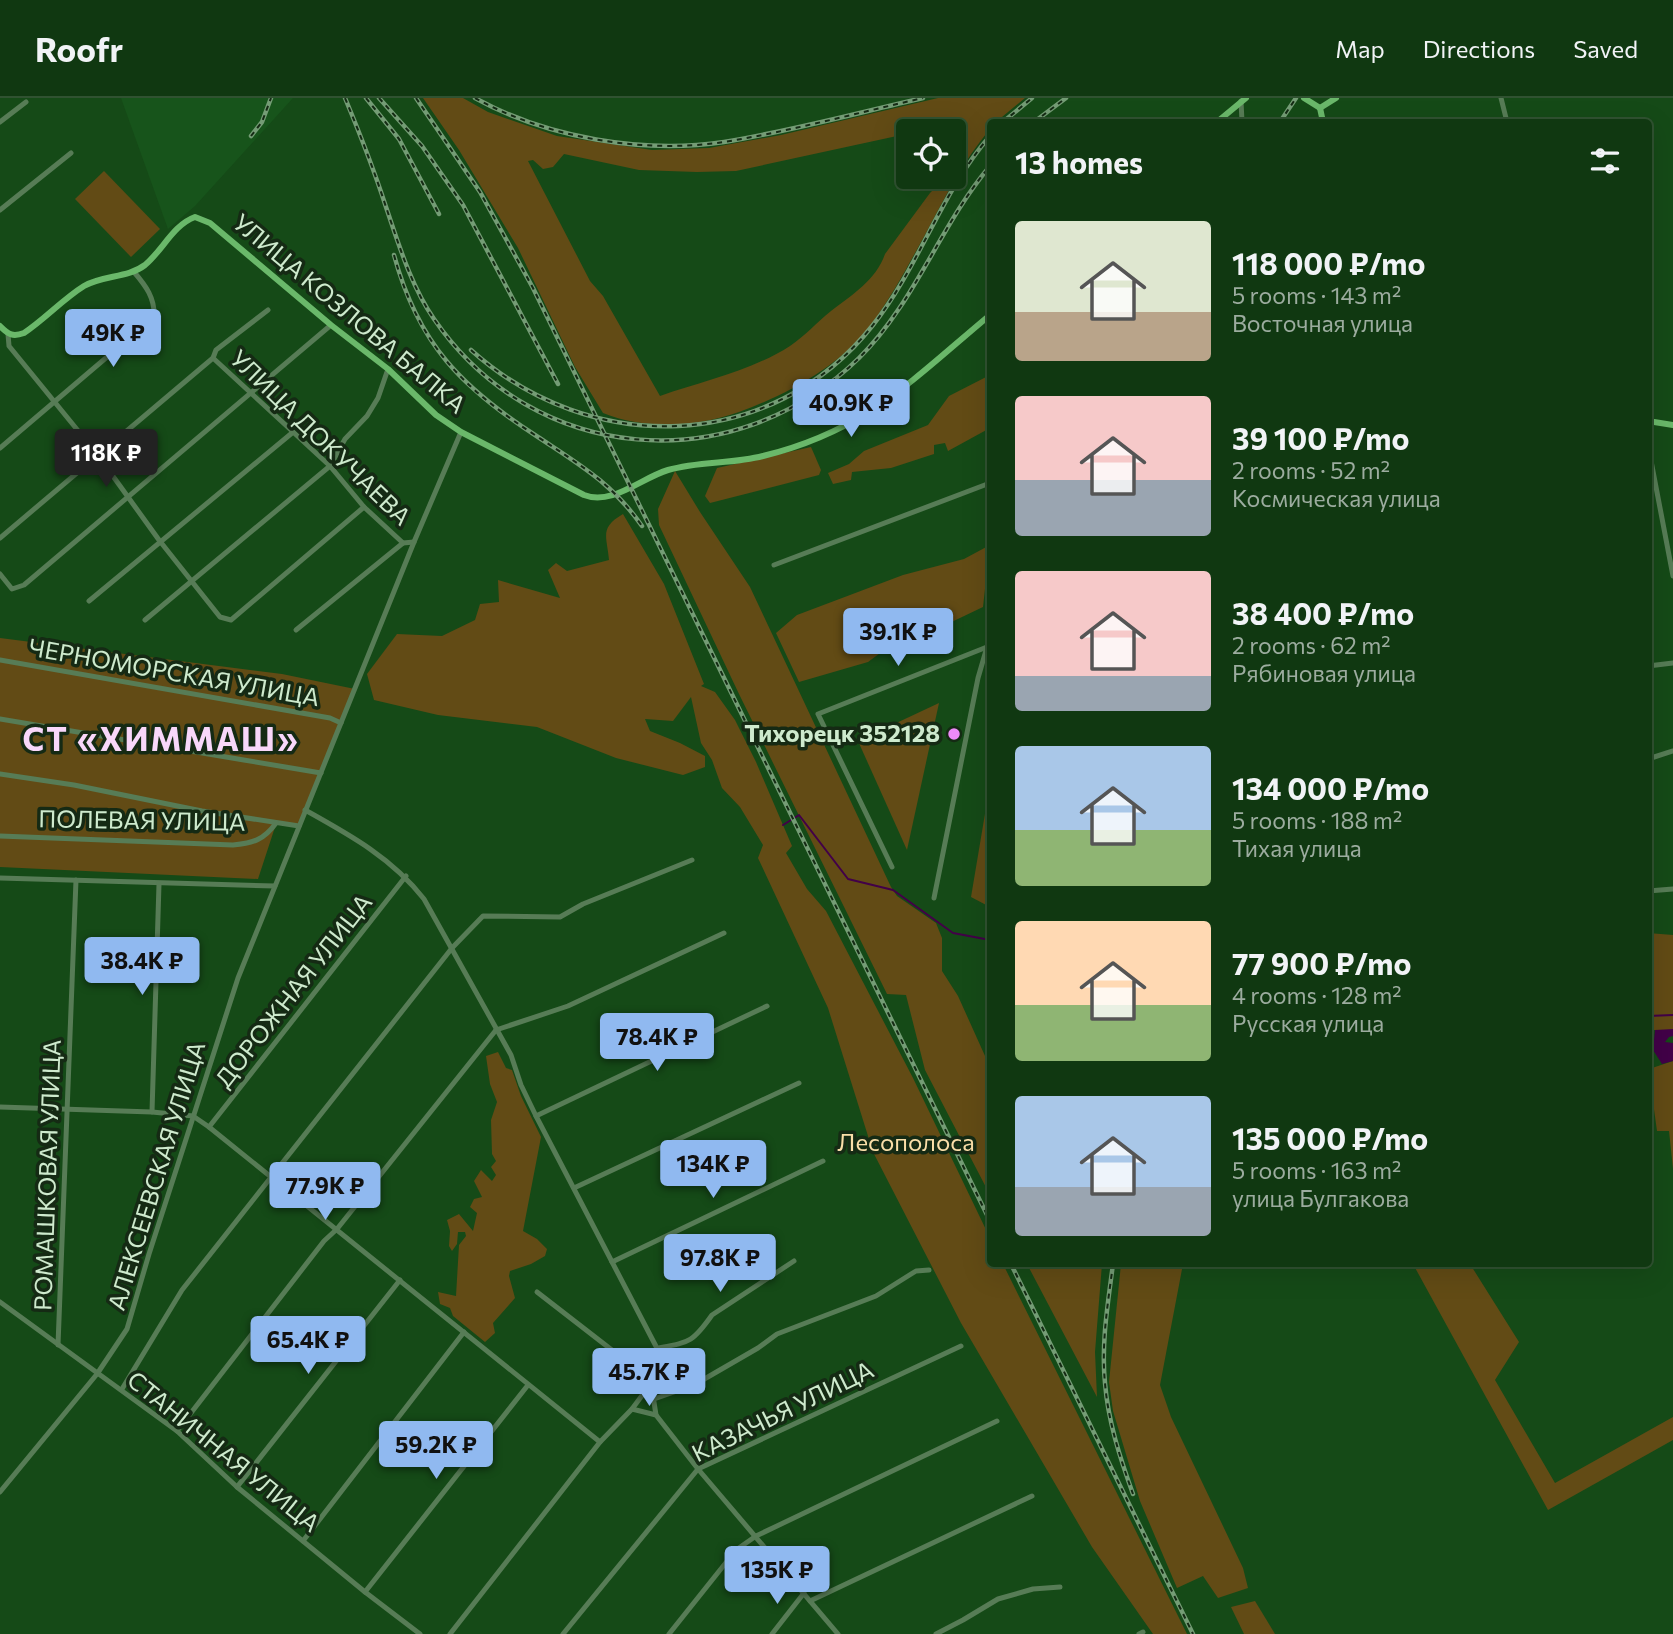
<!DOCTYPE html>
<meta charset="utf-8">
<style>
body{margin:0;font-family:Commissioner,sans-serif;background:#1e431f;color:#f1f3f6;height:100vh;display:flex;flex-direction:column;font-size:26px;white-space:nowrap}
*{box-sizing:border-box;margin:0}
p{font-size:23px;color:#9cac9f}
.icon{flex:none;width:38px;height:38px;fill:none;stroke:currentColor;stroke-width:2;stroke-linecap:round;stroke-linejoin:round}
.map{position:relative;flex:1;overflow:hidden}
.sheet{position:absolute;left:987px;top:21px;width:665px;height:1148px;display:flex;flex-direction:column;background:#103811;border-radius:7px;box-shadow:0 7px 28px #0002,0 0 0 2px #305231}
.sheet>*{flex:none}
.tools{position:absolute;left:896px;top:21px;display:grid;gap:14px}
.tools a{display:grid;place-items:center;width:70px;height:70px;border-radius:7px;background:#103811;box-shadow:0 7px 28px #0002,0 0 0 2px #305231;font-size:35px}
.price{position:absolute;translate:-50% -60px;padding:0 16px;border-radius:7px;background:#90b9f0;color:#111;font-size:23px;line-height:46px;filter:drop-shadow(0 2px 4px #0008)}
.price::after{content:'';position:absolute;left:50%;top:42px;width:21px;height:16px;margin-left:-10px;background:inherit;clip-path:polygon(0 0,100% 0,50% 100%)}
.price.active{background:#222;color:#fff}
ul{padding:0;list-style:none}
li{display:flex;align-items:center;gap:21px;height:175px;padding:0 28px}
li span{display:grid;place-items:center;flex:none;width:196px;height:140px;border-radius:7px;color:#555}
li>.icon{margin-inline-start:auto}
span .icon{width:84px;height:84px;fill:#fffc;stroke-width:1}
li b{font-size:30px}
h2{display:flex;justify-content:space-between;align-items:center;height:84px;padding:0 28px;font-size:30px}
header{display:flex;align-items:center;gap:42px;box-sizing:border-box;height:98px;padding:0 35px;background:#103811;border-bottom:2px solid #305231}
header strong{font-size:33px}
nav{display:flex;gap:38px;margin-inline-start:auto;font-size:24px}
.map>svg:first-child{display:block}
.built{fill:#17541b}
.green{fill:#624b15;fill-rule:evenodd}
.water{fill:#420048}
.lines{fill:none;stroke-linecap:round;stroke-linejoin:round}
.stream{stroke:#420048;stroke-width:2}
.minor{stroke:#577c56;stroke-width:5}
.major{stroke:#6ab86a;stroke-width:6}
.rail-casing{stroke:#749c75;stroke-width:4.5}
.rail{stroke:#152a14;stroke-width:2;stroke-dasharray:5;stroke-linecap:butt}
.poi-dot{fill:#ee8bf8;stroke:#152a14;stroke-width:2.5}
.labels{text-anchor:middle;stroke-width:7;stroke-linejoin:round;paint-order:stroke}
.street-label{font-size:24px;fill:#ceeacd;stroke:#152a14}
.poi-label{font-size:24px;font-weight:bold;fill:#ceeacd;stroke:#152a14;text-anchor:end}
.park-label{font-size:24px;fill:#fadea8;stroke:#152a14}
.district-label{font-size:32px;font-weight:bold;letter-spacing:2px;fill:#f8d7fa;stroke:#152a14}
</style>
<header>
<strong>Roofr</strong>
<nav><a>Map</a><a>Directions</a><a>Saved</a></nav>
</header>
<div class="map">
<svg width="1673" height="1536" viewBox="0 0 1673 1536">
<rect width="100%" height="100%" fill="#154a17"/>
<polygon class="built" points="121,0 293,0 195,108 168,131"/>
<g class="green">
<path d="M 423,0 L 463,0 L 488,14 L 557,38 L 652,52 L 709,50 L 781,37 L 938,0 L 1025,0 L 996,24 L 990,24 L 990,31 C 964,62 945,99 926,135 C 909,166 892,198 871,227 C 839,269 788,296 739,314 C 697,329 645,332 603,315 L 575,269 L 518,150 L 459,52 ZM 957,19 L 966,51 L 954,70 L 954,79 L 946,79 L 930,95 L 885,156 C 876,182 852,197 831,213 C 817,224 805,238 790,248 C 751,273 703,283 660,298 L 603,198 L 590,183 L 528,63 L 533,62 L 543,71 L 553,69 L 564,56 L 639,72 L 697,74 L 736,73 L 897,38 Z"/>
<polygon points="104,73 160,131 131,159 75,101"/>
<polygon points="990,277 990,330 948,353 945,345 934,347 934,356 891,370 852,374 851,382 833,386 828,375 849,366 864,353 928,327 949,298"/>
<polygon points="811,349 821,372 819,377 710,405 705,398 717,370"/>
<polygon points="675,373 700,414 750,489 891,789 897,798 936,825 942,840 942,873 958,898 990,969 990,1097 925,972 906,897 887,896 739,596 659,427 658,411"/>
<path d="M 623,416 L 664,486 L 704,586 L 701,588 L 715,594 L 735,622 L 756,664 L 792,748 L 786,755 L 807,791 L 826,813 L 913,980 L 990,1140 L 990,1166 L 1003,1166 L 1187,1536 L 1153,1536 L 1092,1449 L 961,1225 L 873,1054 L 828,910 L 758,760 L 763,747 L 740,709 L 722,690 L 712,662 L 701,645 L 691,599 L 673,623 L 645,621 L 650,633 L 680,645 L 705,658 L 705,669 L 683,677 L 616,660 L 537,629 L 438,617 L 374,602 L 367,576 L 397,536 L 442,538 L 475,522 L 480,506 L 499,504 L 498,482 L 560,500 L 548,472 L 556,465 L 567,473 L 609,462 C 607,438 599,430 623,416 Z"/>
<polygon points="990,447 990,493 985,491 983,509 939,530 903,538 868,564 799,584 776,535 797,517 903,477 964,461"/>
<polygon points="0,540 282,576 355,591 299,728 276,726 258,781 0,769"/>
<polygon points="939,605 907,752 858,643"/>
<polygon points="990,686 990,809 971,799"/>
<polygon points="1648,835 1673,837 1673,932 1649,932"/>
<polygon points="498,954 506,970 512,972 521,998 541,1039 523,1133 537,1141 547,1151 545,1158 531,1166 510,1173 509,1178 515,1200 493,1225 495,1235 485,1244 453,1218 450,1210 440,1206 438,1194 456,1198 459,1147 466,1138 465,1134 458,1134 457,1146 452,1153 449,1148 450,1133 447,1122 459,1116 473,1133 477,1115 470,1109 474,1101 482,1099 474,1083 481,1072 492,1083 496,1077 491,1069 496,1063 492,1056 491,1022 497,1004 490,986 486,958"/>
<polygon points="1673,963 1673,1071 1669,1033 1657,1033 1649,975 1652,970"/>
<polygon points="1027,1166 1102,1166 1095,1254 1097,1299"/>
<polygon points="1121,1166 1183,1166 1160,1287 1171,1319 1243,1470 1248,1490 1218,1500 1203,1478 1177,1490 1140,1403 1113,1313 1109,1284"/>
<polygon points="1413,1166 1470,1166 1519,1244 1495,1282 1555,1385 1673,1319 1673,1342 1548,1412"/>
<polygon points="1255,1503 1275,1536 1244,1536 1231,1509"/>
</g>
<polygon class="water" points="1673,931 1673,938 1669,939 1665,944 1673,945 1673,963 1662,966 1653,952 1655,932"/>
<g class="lines">
<g class="stream">
<polyline points="783,727 799,717 848,781 893,792 953,835 990,842"/>
<polyline points="1648,918 1673,917"/>
</g>
<g class="minor">
<polyline points="1501,0 1507,24"/>
<polyline points="1241,3 1242,24"/>
<polyline points="0,24 26,4"/>
<polyline points="0,112 71,55"/>
<polyline points="8,236 9,248 97,356 159,442 220,519 231,522 364,409"/>
<polyline points="213,260 330,368 364,409 403,445"/>
<polyline points="1648,347 1673,478"/>
<path d="M 0,350 L 154,219 C 155,200 146,188 134,174"/>
<polyline points="0,440 213,260 216,252 268,212"/>
<polyline points="774,467 990,385"/>
<polyline points="0,476 12,491 24,487 331,227"/>
<polyline points="89,503 292,335"/>
<polyline points="145,522 330,368 345,341 367,318 378,300 388,271"/>
<polyline points="296,532 403,445 414,444"/>
<polyline points="0,562 330,620 341,625"/>
<polyline points="1648,568 1673,565"/>
<polyline points="0,621 321,675"/>
<polyline points="1648,661 1673,653"/>
<polyline points="0,676 74,687 202,713 299,728"/>
<path d="M 305,712 C 350,737 392,760 424,801 L 511,957 L 521,987 L 536,1018 L 660,1256 L 655,1280 L 632,1311 L 600,1344 L 450,1536"/>
<path d="M 0,738 L 233,747 C 253,745 264,742 276,725"/>
<polyline points="892,769 818,616 987,549 990,545"/>
<polyline points="0,780 275,788"/>
<polyline points="1648,793 1673,791"/>
<polyline points="934,800 978,580 987,549"/>
<polyline points="496,932 568,908 724,835"/>
<polyline points="0,1009 152,1014 193,1018 209,1029 600,1344"/>
<polyline points="152,1014 159,786"/>
<polyline points="536,1018 767,908"/>
<polyline points="209,1029 406,778"/>
<polyline points="574,1090 799,985"/>
<polyline points="612,1164 823,1063"/>
<polyline points="537,1194 617,1256 651,1285 656,1317"/>
<polyline points="0,1204 177,1333 237,1389 365,1494 420,1536"/>
<polyline points="58,1247 76,782"/>
<path d="M 659,1250 C 690,1244 693,1244 712,1217 L 794,1163"/>
<polyline points="122,1291 182,1192 452,850 483,818 560,819 583,806 692,762"/>
<polyline points="654,1301 694,1287 758,1250 777,1236 876,1198 916,1173 929,1172"/>
<polyline points="632,1311 656,1317 698,1371 838,1536"/>
<polyline points="177,1333 324,1143 337,1131 496,932"/>
<polyline points="237,1389 400,1182"/>
<polyline points="0,1394 97,1276 127,1231 149,1156 238,880 414,444 461,334"/>
<polyline points="303,1443 464,1234"/>
<polyline points="365,1494 528,1287"/>
<polyline points="810,1503 1032,1398"/>
<polyline points="563,1536 698,1371 961,1248"/>
<polyline points="669,1536 736,1452 756,1438 997,1323"/>
<polyline points="772,1536 804,1495"/>
<polyline points="936,1536 963,1522 998,1501 1033,1491 1060,1489"/>
<polyline points="1139,1536 1143,1534"/>
</g>
<g class="major">
<polyline points="1304,0 1320,10"/>
<polyline points="1320,10 1336,0"/>
<polyline points="1320,10 1323,24"/>
<polyline points="1217,24 1246,0"/>
<path d="M 0,228 C 9,237 13,239 24,235 C 45,221 63,201 84,188 C 103,177 128,180 145,167 C 163,152 173,127 195,119 L 210,125 L 331,227 L 388,271 L 436,317 L 461,334 L 584,397 C 612,408 641,380 668,372 C 699,363 732,366 763,358 C 866,333 913,281 990,217"/>
<polyline points="1648,323 1673,327"/>
</g>
<g class="rail-casing">
<g id="rail">
<path d="M 345,0 C 360,36 374,72 386,109 C 399,147 411,188 434,221 C 534,367 733,383 859,260 C 915,205 940,127 990,68"/>
<polyline points="366,0 399,41 439,116"/>
<polyline points="379,0 422,48 463,107 558,286"/>
<polyline points="416,0 480,94 533,190 990,1123"/>
<path d="M 475,0 C 547,40 643,56 724,44 C 791,33 857,15 923,0"/>
<polyline points="1003,24 1032,0"/>
<polyline points="1034,24 1066,0"/>
<polyline points="1280,24 1296,0"/>
<polyline points="251,38 262,24 271,0"/>
<path d="M 394,157 C 418,246 462,290 538,339 C 580,367 612,385 642,428"/>
<path d="M 471,252 C 590,359 771,356 873,227 C 919,169 941,94 990,38"/>
<polyline points="1011,1166 1193,1536"/>
<path d="M 1113,1166 C 1108,1205 1101,1245 1105,1285 C 1108,1323 1120,1360 1133,1396"/>
</g>
</g>
<use href="#rail" class="rail"/>
</g>
<circle class="poi-dot" cx="954" cy="636" r="7"/>
<g class="labels">
<g class="street-label">
<text transform="translate(349 216) rotate(40)" y="8">УЛИЦА КОЗЛОВА БАЛКА</text>
<text transform="translate(320 340) rotate(44)" y="8">УЛИЦА ДОКУЧАЕВА</text>
<text transform="translate(174 575) rotate(10)" y="8">ЧЕРНОМОРСКАЯ УЛИЦА</text>
<text transform="translate(142 723) rotate(1)" y="8">ПОЛЕВАЯ УЛИЦА</text>
<text transform="translate(294 893) rotate(-52)" y="8">ДОРОЖНАЯ УЛИЦА</text>
<text transform="translate(48 1077) rotate(-88)" y="8">РОМАШКОВАЯ УЛИЦА</text>
<text transform="translate(157 1078) rotate(-73)" y="8">АЛЕКСЕЕВСКАЯ УЛИЦА</text>
<text transform="translate(783 1314) rotate(-26)" y="8">КАЗАЧЬЯ УЛИЦА</text>
<text transform="translate(223 1354) rotate(39)" y="8">СТАНИЧНАЯ УЛИЦА</text>
</g>
<g class="poi-label">
<text x="940" y="644">Тихорецк 352128</text>
</g>
<g class="park-label">
<text x="906" y="1053">Лесополоса</text>
</g>
<g class="district-label">
<text x="161" y="653">СТ «ХИММАШ»</text>
</g>
</g>
</svg>
<div class="tools">
<a><svg class="icon" aria-label="locate" viewBox="0 0 24 24"><circle cx="12" cy="12" r="6"/><path d="M12 2v4M12 18v4M2 12h4M18 12h4"/></svg></a>
</div>
<b class="price" style="left:113px;top:271px">49K ₽</b>
<b class="price" style="left:851px;top:341px">40.9K ₽</b>
<b class="price active" style="left:106px;top:391px">118K ₽</b>
<b class="price" style="left:898px;top:570px">39.1K ₽</b>
<b class="price" style="left:142px;top:899px">38.4K ₽</b>
<b class="price" style="left:657px;top:975px">78.4K ₽</b>
<b class="price" style="left:713px;top:1102px">134K ₽</b>
<b class="price" style="left:325px;top:1124px">77.9K ₽</b>
<b class="price" style="left:720px;top:1196px">97.8K ₽</b>
<b class="price" style="left:308px;top:1278px">65.4K ₽</b>
<b class="price" style="left:649px;top:1310px">45.7K ₽</b>
<b class="price" style="left:436px;top:1383px">59.2K ₽</b>
<b class="price" style="left:777px;top:1508px">135K ₽</b>
<section class="sheet">
<h2>13 homes<svg class="icon" aria-label="filters" viewBox="0 0 24 24"><path d="M4 7h16M4 17h16"/><circle cx="9" cy="7" r="2"/><circle cx="15" cy="17" r="2"/></svg></h2>
<ul>
<li><span style="background:linear-gradient(#dfe7d0 65%,#b9a48a 0)"><svg class="icon" aria-label="home" viewBox="0 0 24 24"><path d="M3 11l9-7 9 7M6 9v11h12V9"/></svg></span><div><b>118 000 ₽/mo</b><p>5 rooms · 143 m²</p><p>Восточная улица</p></div></li>
<li><span style="background:linear-gradient(#f6c9c9 60%,#9aa5b1 0)"><svg class="icon" aria-label="home" viewBox="0 0 24 24"><path d="M3 11l9-7 9 7M6 9v11h12V9"/></svg></span><div><b>39 100 ₽/mo</b><p>2 rooms · 52 m²</p><p>Космическая улица</p></div></li>
<li><span style="background:linear-gradient(#f6c9c9 75%,#9aa5b1 0)"><svg class="icon" aria-label="home" viewBox="0 0 24 24"><path d="M3 11l9-7 9 7M6 9v11h12V9"/></svg></span><div><b>38 400 ₽/mo</b><p>2 rooms · 62 m²</p><p>Рябиновая улица</p></div></li>
<li><span style="background:linear-gradient(#a9c7e8 60%,#8fb573 0)"><svg class="icon" aria-label="home" viewBox="0 0 24 24"><path d="M3 11l9-7 9 7M6 9v11h12V9"/></svg></span><div><b>134 000 ₽/mo</b><p>5 rooms · 188 m²</p><p>Тихая улица</p></div></li>
<li><span style="background:linear-gradient(#ffd9b3 60%,#8fb573 0)"><svg class="icon" aria-label="home" viewBox="0 0 24 24"><path d="M3 11l9-7 9 7M6 9v11h12V9"/></svg></span><div><b>77 900 ₽/mo</b><p>4 rooms · 128 m²</p><p>Русская улица</p></div></li>
<li><span style="background:linear-gradient(#a9c7e8 65%,#9aa5b1 0)"><svg class="icon" aria-label="home" viewBox="0 0 24 24"><path d="M3 11l9-7 9 7M6 9v11h12V9"/></svg></span><div><b>135 000 ₽/mo</b><p>5 rooms · 163 m²</p><p>улица Булгакова</p></div></li>
</ul>
</section>
</div>
